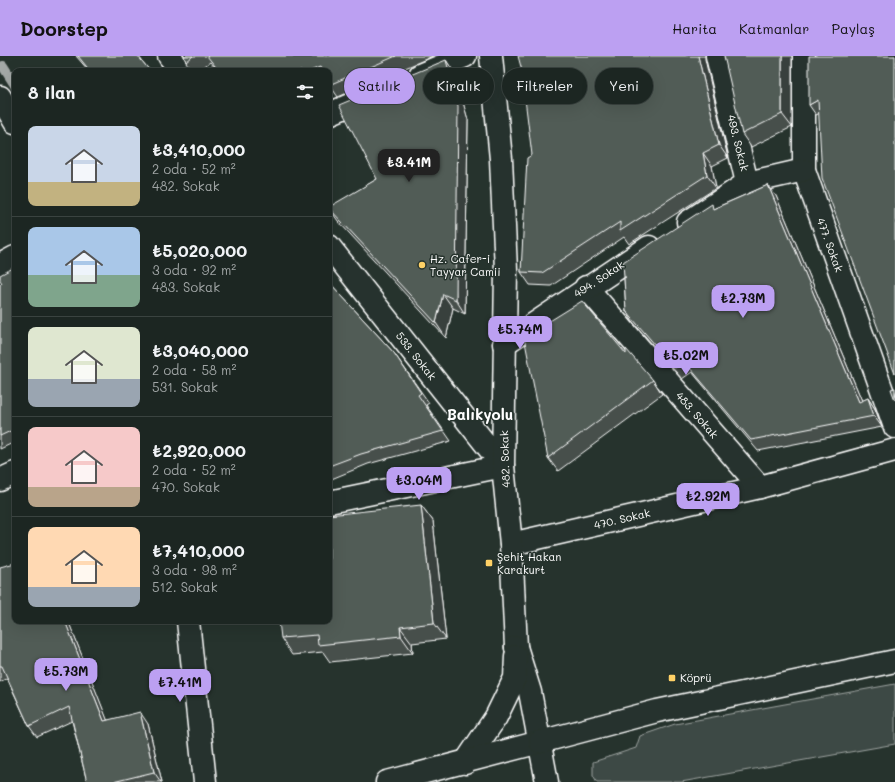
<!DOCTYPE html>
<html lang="tr">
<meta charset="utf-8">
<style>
body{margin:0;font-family:Mali,sans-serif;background:#252e2a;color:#f1f3f6;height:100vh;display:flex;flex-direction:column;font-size:15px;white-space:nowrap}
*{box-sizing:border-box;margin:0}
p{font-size:13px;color:#a0a5a5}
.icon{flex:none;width:22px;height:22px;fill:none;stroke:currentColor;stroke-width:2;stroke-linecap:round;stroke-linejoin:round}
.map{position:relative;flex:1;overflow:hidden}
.drawer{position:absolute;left:12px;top:12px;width:320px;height:556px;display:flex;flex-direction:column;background:#1c2622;border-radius:8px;box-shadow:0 4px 16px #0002,0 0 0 1px #3a4340}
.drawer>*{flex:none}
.banner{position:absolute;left:344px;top:12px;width:380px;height:36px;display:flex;gap:8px}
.price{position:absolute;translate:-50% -34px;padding:0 9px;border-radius:8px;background:#bca0f2;color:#111;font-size:13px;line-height:26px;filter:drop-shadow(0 1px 2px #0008)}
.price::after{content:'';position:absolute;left:50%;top:24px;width:12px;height:9px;margin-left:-6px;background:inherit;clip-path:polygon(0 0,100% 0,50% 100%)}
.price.selected{background:#222;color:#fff}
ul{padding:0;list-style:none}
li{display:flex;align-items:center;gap:12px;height:100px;padding:0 16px}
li+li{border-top:1px solid #3a4340}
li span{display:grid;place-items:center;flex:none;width:112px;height:80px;border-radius:8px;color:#555}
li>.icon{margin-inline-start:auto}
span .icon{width:48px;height:48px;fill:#fffc;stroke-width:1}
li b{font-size:17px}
h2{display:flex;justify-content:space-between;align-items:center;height:48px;padding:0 16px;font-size:17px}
.pill{padding:0 14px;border-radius:18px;background:#1c2622;box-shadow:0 4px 16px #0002,0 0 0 1px #3a4340;font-size:14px;line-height:36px}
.pill.selected{background:#bca0f2;color:#111}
header{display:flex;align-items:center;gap:24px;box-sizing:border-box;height:56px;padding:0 20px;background:#bca0f2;color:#111}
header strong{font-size:19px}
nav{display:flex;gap:22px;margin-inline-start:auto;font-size:14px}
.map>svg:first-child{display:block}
.green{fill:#3e4944;stroke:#9ea4a2}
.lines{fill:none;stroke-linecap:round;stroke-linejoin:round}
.stream{stroke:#a4a9a7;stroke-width:10}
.minor-casing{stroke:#fff;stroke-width:25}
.secondary-casing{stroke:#fff;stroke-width:25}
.primary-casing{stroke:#fff;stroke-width:25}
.trunk-casing{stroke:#fff;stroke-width:25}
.minor{stroke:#26332d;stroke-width:22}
.secondary{stroke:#26332d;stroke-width:22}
.primary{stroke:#26332d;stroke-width:22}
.trunk{stroke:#26332d;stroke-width:22}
.wall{fill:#464f4b;stroke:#fff}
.shaded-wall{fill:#39403d;stroke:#fff}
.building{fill:#515c57;stroke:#fff}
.poi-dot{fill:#ffd166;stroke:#26332d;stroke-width:1.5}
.labels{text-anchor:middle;stroke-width:3;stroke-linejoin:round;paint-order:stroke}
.street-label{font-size:11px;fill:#fff;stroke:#26332d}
.poi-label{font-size:11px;fill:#fff;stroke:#26332d;text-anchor:start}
.district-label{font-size:15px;font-weight:bold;fill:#fff;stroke:#26332d}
</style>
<header>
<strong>Doorstep</strong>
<nav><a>Harita</a><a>Katmanlar</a><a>Paylaş</a></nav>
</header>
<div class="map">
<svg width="895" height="726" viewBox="0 0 895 726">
<rect width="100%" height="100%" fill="#26332d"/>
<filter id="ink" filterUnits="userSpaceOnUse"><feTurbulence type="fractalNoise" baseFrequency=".025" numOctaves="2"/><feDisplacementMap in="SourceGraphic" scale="8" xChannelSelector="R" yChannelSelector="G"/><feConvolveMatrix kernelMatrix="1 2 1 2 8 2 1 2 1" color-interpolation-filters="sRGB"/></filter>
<g filter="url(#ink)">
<polygon class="green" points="895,628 895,688 681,726 597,726 593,719 593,706 636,692 640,680 675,668"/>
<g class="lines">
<polyline class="stream" points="3,10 15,29"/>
<g class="minor-casing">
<g id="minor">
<polyline points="169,0 182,15"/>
<polyline points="717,0 747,127"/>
<polyline points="804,0 804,114 895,371"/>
<polyline points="420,19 465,0"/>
<polyline points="0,41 15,66"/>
<polyline points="329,58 368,41"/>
<polyline points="688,166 747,127 804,114"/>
<polyline points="329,190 503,410 329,446"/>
<polyline points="0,209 15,201"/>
<polyline points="586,231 760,431"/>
<polyline points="504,288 649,191"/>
<polyline points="0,424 15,417"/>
<polyline points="511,488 760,431 895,394"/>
<polyline points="188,565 205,726"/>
</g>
</g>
<g class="secondary-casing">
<polyline id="secondary" points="491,0 501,103 506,214 503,410 511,488 516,591"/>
</g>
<g class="primary-casing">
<g id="primary">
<polyline points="516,591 530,636 547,726"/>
<polyline points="465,707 496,661 515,622 516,600"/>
<polyline points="387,726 540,686"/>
</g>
</g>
<g class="trunk-casing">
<polyline id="trunk" points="540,686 657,655 895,605"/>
</g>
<use href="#minor" class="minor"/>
<use href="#secondary" class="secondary"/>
<use href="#primary" class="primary"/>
<use href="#trunk" class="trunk"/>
</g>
<g class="wall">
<polygon points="76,0 138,0 150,15 89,15"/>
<polygon points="184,0 433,0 338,41 329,28 329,15 218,15 210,6 198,15 192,15 186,6"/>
<polygon points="792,0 792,71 751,91 742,78"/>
<polygon points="895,0 818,58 816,59 809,49"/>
<polygon points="705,3 728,102 712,110 716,132 629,188 624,181 551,230 530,229 521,216 532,99"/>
<polygon points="446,4 455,18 468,64 465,258 453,252 446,282 338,165 329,152 377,123"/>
<polygon points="768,129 776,140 862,345 868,342 875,353 882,371 758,395 692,316 682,323 633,266 626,255 624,222 624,221 715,152"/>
<polygon points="15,211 15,386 0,393 0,228 2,227"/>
<polygon points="329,226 394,297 429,347 426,349 451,385 368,408 329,424"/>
<polygon points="626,298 653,324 662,338 558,415 548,402"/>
<polygon points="421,449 433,465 446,583 412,587 413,597 330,606 323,596 292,599 281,582"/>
<polygon points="0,511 15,565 74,565 69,567 107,664 148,668 162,726 87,726 72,665 37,681 29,670 7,622 0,626"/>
</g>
<g class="shaded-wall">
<polygon points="698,0 705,0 705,3 728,102 719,89"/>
<polygon points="782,0 792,0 792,71 782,58"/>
<polygon points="446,4 455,18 468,64 465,258 456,244"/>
<polygon points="703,97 712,110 716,132 707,119"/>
<polygon points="768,129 776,140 867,357 859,346"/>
<polygon points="443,238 453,252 446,282 436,267"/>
<polygon points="868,342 875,353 882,371 874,360"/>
<polygon points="421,449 433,465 446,583 434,567"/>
<polygon points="65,565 67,565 69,567 112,676 104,665"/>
<polygon points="400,571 412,587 413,597 401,580"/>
<polygon points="140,656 148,668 162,726 161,726 154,716"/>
</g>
<g class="building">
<polygon points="78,0 138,0 150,15 90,15"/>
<polygon points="184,0 193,0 186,6"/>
<polygon points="207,0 396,0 329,29 329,15 322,15 320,11 310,15 219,15"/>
<polygon points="518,0 698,0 719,89 703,97 707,119 620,175 620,166 542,217 521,216 527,102 532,99 521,11"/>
<polygon points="724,0 782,0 782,58 742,78"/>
<polygon points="809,0 895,0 895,318 822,122 818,44 809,49"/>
<polygon points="446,4 458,50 456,244 443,238 436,267 329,152 329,151 377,123 339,49"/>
<polygon points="768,129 859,346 868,342 874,360 751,384 684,305 675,312 626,255 624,222 626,221 624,221 623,206 712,148 713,153"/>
<polygon points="15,211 15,373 0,380 0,228 2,227 0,224 0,219"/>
<polygon points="329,226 394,297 421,337 418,339 443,375 361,398 329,410"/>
<polygon points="582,245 626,298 626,293 653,324 548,402 524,281"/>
<polygon points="895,332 895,344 891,333"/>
<polygon points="421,449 434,567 400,571 401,580 318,589 317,579 281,582 279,565 329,565 329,459"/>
<polygon points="15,507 15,565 65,565 104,665 140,656 154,716 113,726 87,726 69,651 29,670 2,610 0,610 0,511"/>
</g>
</g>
<g class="poi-dot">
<circle cx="422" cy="209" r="4"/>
<rect x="485" y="503" width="8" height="8" rx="2"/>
<rect x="668" y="618" width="8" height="8" rx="2"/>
</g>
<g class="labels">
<g class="street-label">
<text transform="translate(738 87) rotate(76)" y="4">493. Sokak</text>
<text transform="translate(830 189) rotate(70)" y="4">477. Sokak</text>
<text transform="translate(599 223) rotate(-33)" y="4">494. Sokak</text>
<text transform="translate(416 300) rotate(52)" y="4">533. Sokak</text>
<text transform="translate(697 359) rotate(49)" y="4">483. Sokak</text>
<text transform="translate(505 403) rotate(-92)" y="4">482. Sokak</text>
<text transform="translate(622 463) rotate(-13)" y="4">470. Sokak</text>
</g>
<g class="poi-label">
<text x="430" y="207">Hz. Cafer-i<tspan x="430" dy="13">Tayyar Camii</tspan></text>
<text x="497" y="505">Şehit Hakan<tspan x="497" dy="13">Karakurt</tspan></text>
<text x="680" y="626">Köprü</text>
</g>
<g class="district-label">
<text x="480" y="364">Balıkyolu</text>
</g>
</g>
</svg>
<b class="price selected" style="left:409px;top:127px">₺3.41M</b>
<b class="price" style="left:743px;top:263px">₺2.73M</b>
<b class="price" style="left:520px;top:294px">₺5.74M</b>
<b class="price" style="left:686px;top:320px">₺5.02M</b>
<b class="price" style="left:419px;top:445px">₺3.04M</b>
<b class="price" style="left:708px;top:461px">₺2.92M</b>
<b class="price" style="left:66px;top:636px">₺5.73M</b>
<b class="price" style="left:180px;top:647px">₺7.41M</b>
<div class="banner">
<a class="pill selected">Satılık</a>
<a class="pill">Kiralık</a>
<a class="pill">Filtreler</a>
<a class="pill">Yeni</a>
</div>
<section class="drawer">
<h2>8 ilan<svg class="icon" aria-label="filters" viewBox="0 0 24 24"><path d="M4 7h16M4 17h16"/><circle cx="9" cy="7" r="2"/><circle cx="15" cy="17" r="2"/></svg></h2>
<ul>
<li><span style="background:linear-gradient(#c9d6e8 70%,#c2b280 0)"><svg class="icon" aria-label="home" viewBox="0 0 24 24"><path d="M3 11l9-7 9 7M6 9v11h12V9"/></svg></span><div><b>₺3,410,000</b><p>2 oda · 52 m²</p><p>482. Sokak</p></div></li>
<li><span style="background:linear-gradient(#a9c7e8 60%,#7fa58c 0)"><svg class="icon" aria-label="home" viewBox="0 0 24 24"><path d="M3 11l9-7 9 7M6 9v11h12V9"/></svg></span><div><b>₺5,020,000</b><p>3 oda · 92 m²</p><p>483. Sokak</p></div></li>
<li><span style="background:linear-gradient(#dfe7d0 65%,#9aa5b1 0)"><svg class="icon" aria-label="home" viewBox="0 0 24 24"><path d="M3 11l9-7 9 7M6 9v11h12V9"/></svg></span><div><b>₺3,040,000</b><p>2 oda · 58 m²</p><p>531. Sokak</p></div></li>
<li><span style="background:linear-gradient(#f6c9c9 75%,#b9a48a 0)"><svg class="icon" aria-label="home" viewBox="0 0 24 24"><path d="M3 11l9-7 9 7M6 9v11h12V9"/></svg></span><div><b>₺2,920,000</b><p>2 oda · 52 m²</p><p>470. Sokak</p></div></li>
<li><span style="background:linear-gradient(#ffd9b3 75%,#9aa5b1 0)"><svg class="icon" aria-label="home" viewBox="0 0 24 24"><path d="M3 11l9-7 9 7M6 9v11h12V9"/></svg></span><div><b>₺7,410,000</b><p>3 oda · 98 m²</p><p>512. Sokak</p></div></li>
</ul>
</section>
</div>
